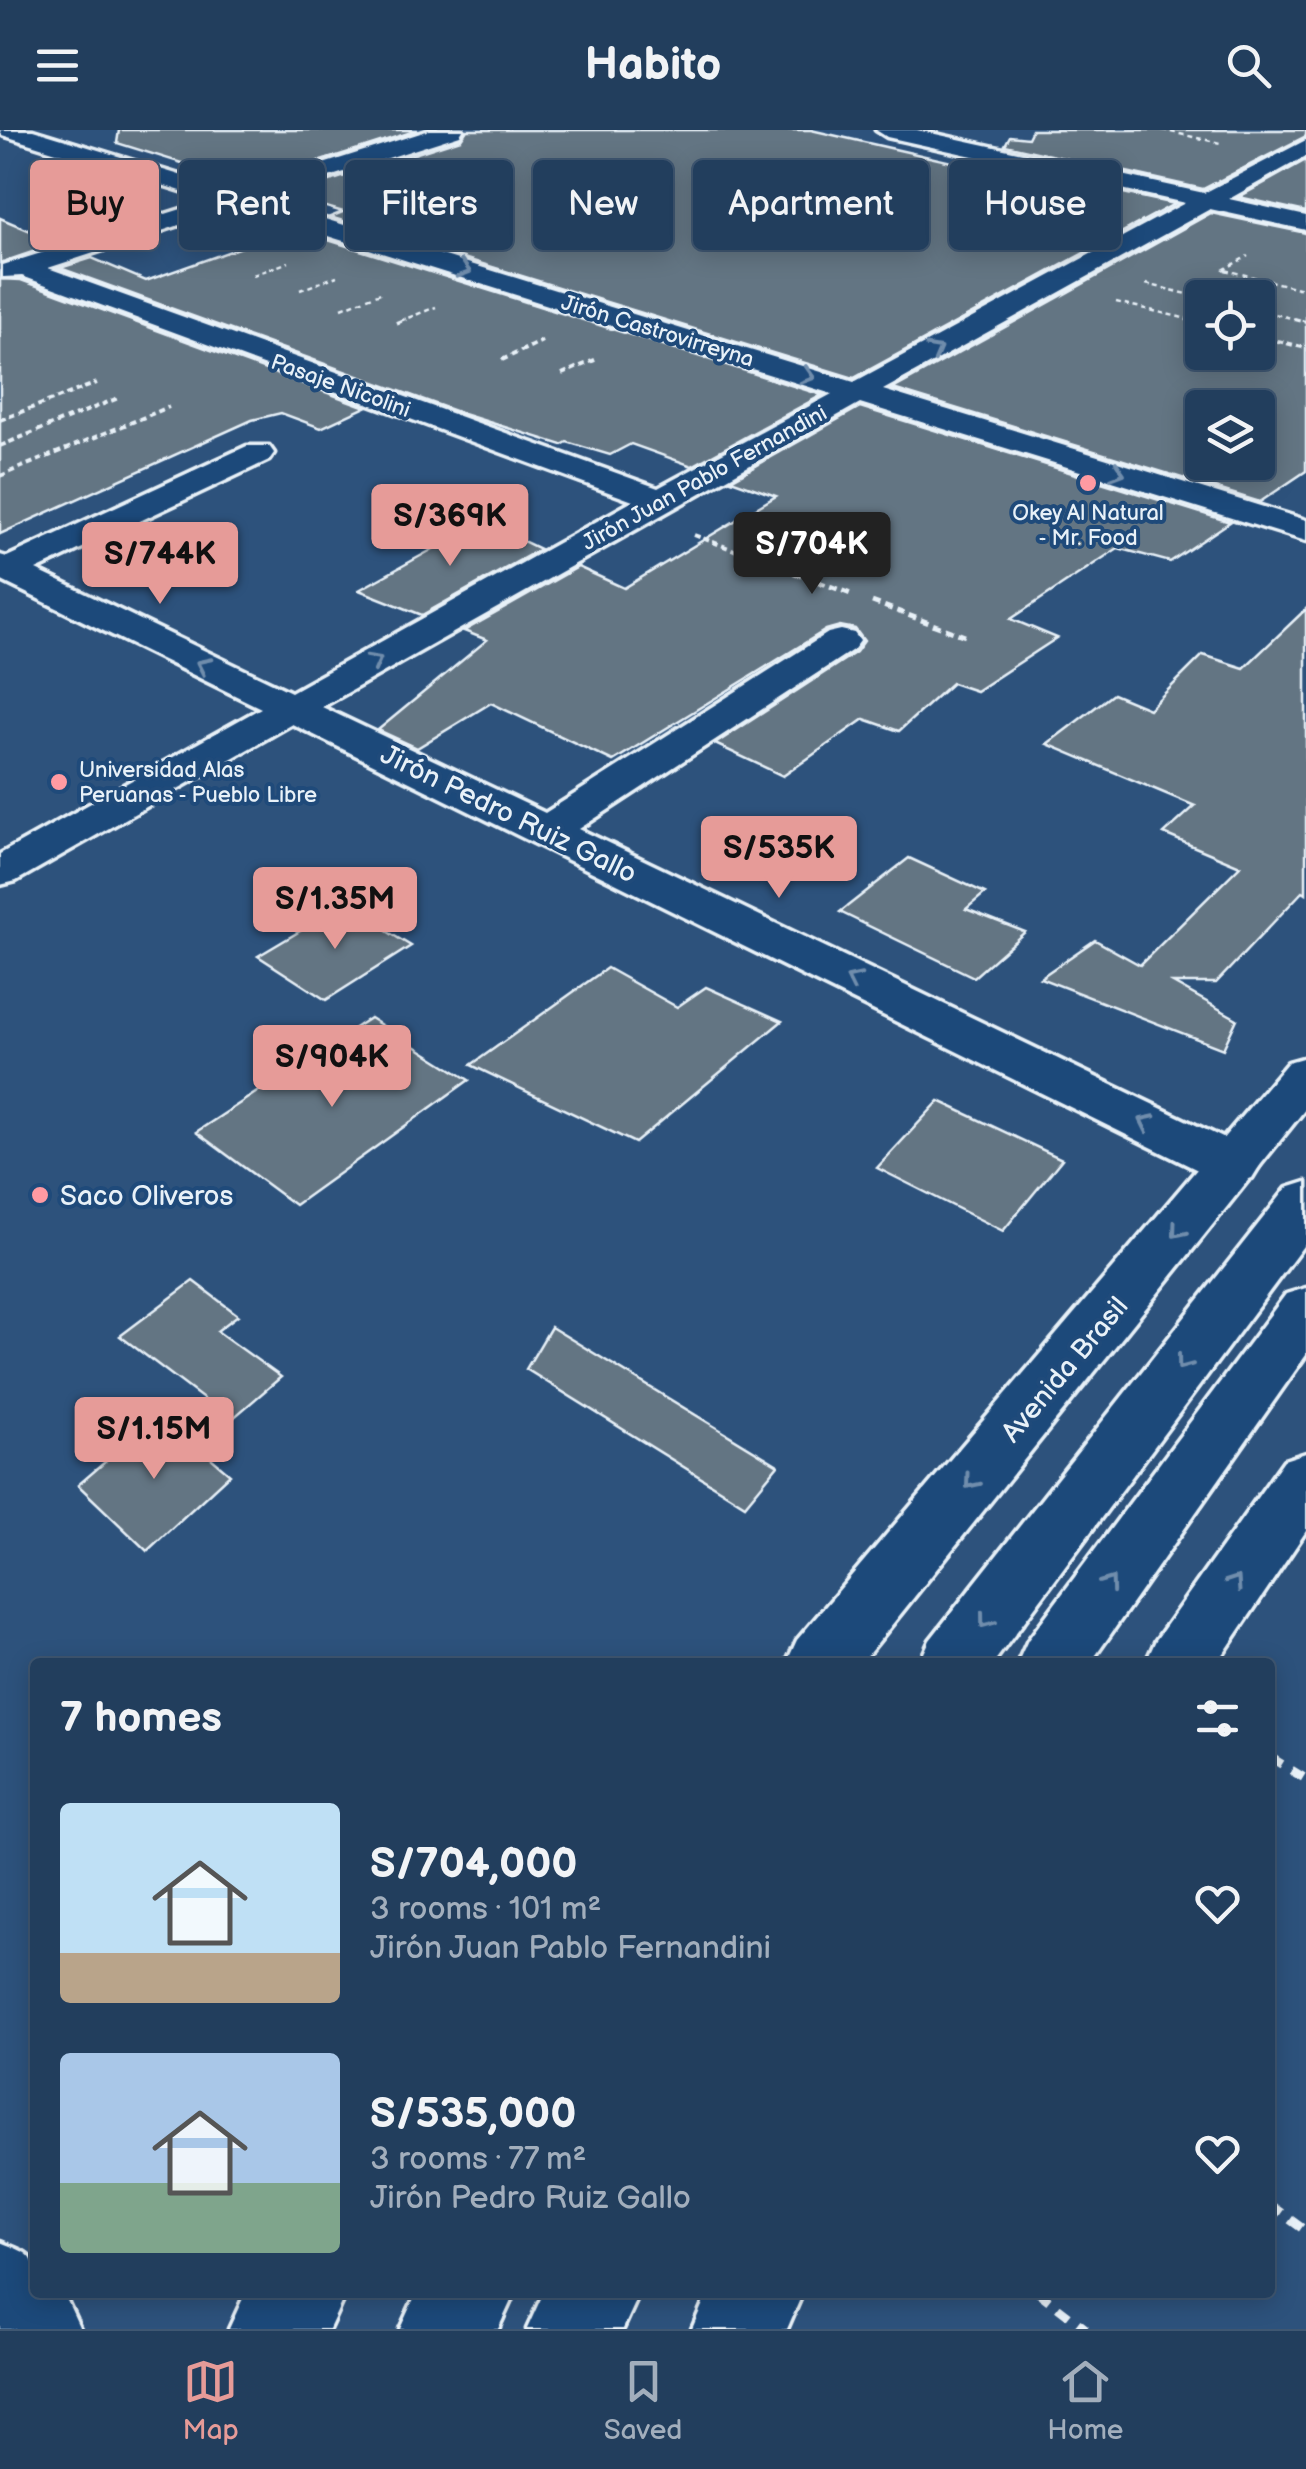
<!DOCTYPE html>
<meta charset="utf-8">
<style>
body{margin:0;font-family:"Balsamiq Sans",sans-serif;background:#2e4966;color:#f1f3f6;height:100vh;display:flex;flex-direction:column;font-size:38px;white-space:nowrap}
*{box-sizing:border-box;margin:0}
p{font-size:32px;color:#a2aebc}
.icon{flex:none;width:55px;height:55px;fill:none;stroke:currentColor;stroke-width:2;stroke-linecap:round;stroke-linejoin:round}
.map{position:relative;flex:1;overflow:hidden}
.panel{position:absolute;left:30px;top:1528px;width:1245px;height:640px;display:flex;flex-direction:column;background:#223e5d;border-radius:10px;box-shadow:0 5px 25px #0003,0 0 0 2px #3f5772}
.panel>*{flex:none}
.hud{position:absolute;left:30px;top:30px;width:1248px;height:90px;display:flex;gap:20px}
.fabs{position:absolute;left:1185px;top:150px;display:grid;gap:20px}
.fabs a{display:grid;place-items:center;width:90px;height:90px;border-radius:10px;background:#223e5d;box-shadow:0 5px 25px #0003,0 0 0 2px #3f5772;font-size:50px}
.price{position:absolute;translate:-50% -85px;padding:0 22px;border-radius:10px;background:#e69b98;color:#111;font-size:32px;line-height:65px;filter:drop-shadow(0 2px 5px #0008)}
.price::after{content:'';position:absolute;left:50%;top:60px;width:30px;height:22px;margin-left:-15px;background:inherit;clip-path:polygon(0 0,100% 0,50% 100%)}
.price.current{background:#222;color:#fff}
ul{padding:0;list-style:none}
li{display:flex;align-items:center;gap:30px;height:250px;padding:0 30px}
li span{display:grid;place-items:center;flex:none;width:280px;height:200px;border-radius:10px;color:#555}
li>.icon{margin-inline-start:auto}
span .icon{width:120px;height:120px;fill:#fffc;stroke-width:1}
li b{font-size:42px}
h2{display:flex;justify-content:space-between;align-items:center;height:120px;padding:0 30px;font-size:42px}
.chip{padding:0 35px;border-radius:10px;background:#223e5d;box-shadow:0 5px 25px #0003,0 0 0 2px #3f5772;font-size:35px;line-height:90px}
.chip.current{background:#e69b98;color:#111}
header{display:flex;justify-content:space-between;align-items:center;height:130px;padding:0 30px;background:#223e5d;font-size:45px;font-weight:600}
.dock{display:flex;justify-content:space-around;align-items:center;height:140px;border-top:2px solid #3f5772;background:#223e5d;font-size:28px;color:#a2aebc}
.dock a{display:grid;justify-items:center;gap:5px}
.dock .current{color:#e69b98}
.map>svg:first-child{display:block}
.building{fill:#637483;stroke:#e8f1f8;stroke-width:2.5;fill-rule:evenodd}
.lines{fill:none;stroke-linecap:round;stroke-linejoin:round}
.minor-casing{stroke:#e8f1f8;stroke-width:7}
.major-casing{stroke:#e8f1f8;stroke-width:7}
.path-far3{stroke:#e8f1f8;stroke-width:2.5;stroke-dasharray:5 4;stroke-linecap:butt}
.path-far2{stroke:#e8f1f8;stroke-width:4;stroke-dasharray:6 4;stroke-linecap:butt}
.path-far1{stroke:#e8f1f8;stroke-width:5;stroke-dasharray:8 5;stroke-linecap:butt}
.path{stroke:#e8f1f8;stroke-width:9;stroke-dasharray:14 11;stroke-linecap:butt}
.minor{fill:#1f4a7a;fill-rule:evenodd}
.major{fill:#1f4a7a;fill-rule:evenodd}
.oneway{stroke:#6f8dac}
.poi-dot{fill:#ff9aa2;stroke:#1f4a7a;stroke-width:4}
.labels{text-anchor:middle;stroke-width:8;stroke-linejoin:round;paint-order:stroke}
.far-street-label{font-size:22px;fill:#e8f1f8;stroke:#1f4a7a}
.far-poi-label{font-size:22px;fill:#e8f1f8;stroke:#1f4a7a}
.street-label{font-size:28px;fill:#e8f1f8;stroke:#1f4a7a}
.poi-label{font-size:28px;fill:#e8f1f8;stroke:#1f4a7a;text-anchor:start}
</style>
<header><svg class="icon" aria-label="menu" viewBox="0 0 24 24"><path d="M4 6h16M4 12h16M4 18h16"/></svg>Habito<svg class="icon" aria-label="search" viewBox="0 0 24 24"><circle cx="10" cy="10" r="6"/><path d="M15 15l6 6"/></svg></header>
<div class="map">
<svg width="1306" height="2199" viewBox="0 0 1306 2199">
<rect width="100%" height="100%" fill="#2d527c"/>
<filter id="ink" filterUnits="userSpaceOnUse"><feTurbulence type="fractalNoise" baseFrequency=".01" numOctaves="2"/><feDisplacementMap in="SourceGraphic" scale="20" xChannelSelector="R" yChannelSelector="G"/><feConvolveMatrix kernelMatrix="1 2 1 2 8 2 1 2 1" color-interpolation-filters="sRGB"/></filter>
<g filter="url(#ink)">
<g class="building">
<polygon points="119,0 418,0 249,54 117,13"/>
<polygon points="467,0 811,0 991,41 994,35 1174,74 854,248 330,87 343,82 286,65 461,9"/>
<polygon points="1032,0 1306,0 1306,6 1203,59 1005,15 1010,6 1028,8"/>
<polygon points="1306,30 1306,82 1239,67"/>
<path d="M 1211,83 L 1306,103 L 1306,341 L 1260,372 L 893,259 ZM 1202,168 L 1258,168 L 1258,222 L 1202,222 ZM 1202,278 L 1258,278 L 1258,332 L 1202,332 Z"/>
<polygon points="0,88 59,113 0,133"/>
<polygon points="293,99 822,265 692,336 631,314 610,325 567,312 562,315 463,284 60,138 92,128 146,151"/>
<polygon points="0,149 21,150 366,277 321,298 281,283 252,290 0,404"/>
<polygon points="860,277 1230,392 1170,432 1118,418 1011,489 1057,508 976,561 952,553 899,601 864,589 783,646 715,614 856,522 864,511 855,499 840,496 826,500 613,631 491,573 417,618 378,600 487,510 464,501 578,437 624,458 776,366 731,350"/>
<polygon points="487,394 540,419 422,485 359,460 444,413"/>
<polygon points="1306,479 1306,763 1303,761 1216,853 1173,853 1237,889 1223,919 1040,848 1095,810 1140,835 1240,736 1164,704 1195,676 1047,614 1113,564 1149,579 1203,525 1244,538"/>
<polygon points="909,728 985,763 966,779 1025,802 974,847 840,782"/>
<polygon points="344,775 411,816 326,870 258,826"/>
<polygon points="607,838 677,877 706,857 782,891 635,1013 471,935"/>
<polygon points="370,888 469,950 295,1075 196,1002"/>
<polygon points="939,971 1062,1029 1003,1101 877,1038"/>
<polygon points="193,1151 238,1185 217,1201 281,1247 231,1290 120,1206"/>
<polygon points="551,1197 778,1335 745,1375 526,1239"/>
<polygon points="160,1285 230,1344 147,1421 78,1355"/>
</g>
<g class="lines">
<g class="minor-casing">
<g id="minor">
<path d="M 0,0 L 33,0 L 235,62 L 430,0 L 463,0 L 460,5 L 260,69 L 854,252 L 1185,73 L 887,7 L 876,0 L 917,0 L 1204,63 L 1306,10 L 1306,26 L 1229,69 L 1306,86 L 1306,100 L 1210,79 L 883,260 L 1306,390 L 1306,411 L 860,273 L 322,577 L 545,683 L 828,503 L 841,500 L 854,503 L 860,511 L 854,519 L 579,699 L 1252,1022 L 1260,1035 L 1252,1048 L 1233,1054 L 1214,1048 L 292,594 L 16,751 L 0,755 L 0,724 L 261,578 L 0,450 L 0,425 L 7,427 L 247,316 L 269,316 L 274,323 L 269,330 L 36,440 L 291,562 L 633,371 L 22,146 L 3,147 L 3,135 L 210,70 L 2,5 ZM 235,77 L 832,264 L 658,358 L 48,138 Z"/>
<polygon points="1306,1052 1306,1112 994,1532 920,1532 930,1510 1287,1058"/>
<polygon points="1306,1158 1306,1225 1091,1532 1018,1532 1028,1510 1286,1164"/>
<path d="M 0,2112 C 35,2126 35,2124 35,2162 L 63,2162 L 80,2199 L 0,2199 Z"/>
<polygon points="417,2162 515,2162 498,2199 400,2199"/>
<polygon points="544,2162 640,2162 623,2199 527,2199"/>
</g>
</g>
<g class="major-casing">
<g id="major">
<polygon points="1306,927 1306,978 862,1532 787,1532 797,1510 1288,932"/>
<polygon points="1306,1323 1306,1401 1218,1532 1146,1532 1156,1510 1284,1330"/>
<polygon points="246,2162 346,2162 329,2199 229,2199"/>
<polygon points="708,2162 803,2162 787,2199 692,2199"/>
</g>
</g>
<g class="path-far3">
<polyline points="1162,0 1220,13"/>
<polyline points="1223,140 1248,126"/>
<polyline points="1225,140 1306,160"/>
<polyline points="253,145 289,132"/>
<polyline points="1146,154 1204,168"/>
<polyline points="300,160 337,146"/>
<polyline points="1116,172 1196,191"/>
<polyline points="342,178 383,162"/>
<polyline points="1258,180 1304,191"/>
<polyline points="400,191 436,177"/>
</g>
<g class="path-far2">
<polyline points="1186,189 1202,193"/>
<polyline points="1294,189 1306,192"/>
<polyline points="396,193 406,189"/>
<polyline points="1258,206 1306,218"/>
<polyline points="502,230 542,211"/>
<polyline points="562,244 597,229"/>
<polyline points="0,290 97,253"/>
<polyline points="0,316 118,268"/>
<polyline points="0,346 169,277"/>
<polyline points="694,405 764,431"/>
</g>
<g class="path-far1">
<polyline points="757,429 851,464"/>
<polyline points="872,472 965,506"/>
</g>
<g class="path">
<polyline points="1270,1627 1306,1649"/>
<polyline points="1270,2075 1306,2101"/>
<polyline points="1038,2162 1086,2199"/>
</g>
<use href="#minor" class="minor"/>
<use href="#major" class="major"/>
</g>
<defs><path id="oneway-chevron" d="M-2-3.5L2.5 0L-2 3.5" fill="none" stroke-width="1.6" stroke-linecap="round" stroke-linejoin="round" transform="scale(2.5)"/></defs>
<g class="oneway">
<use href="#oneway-chevron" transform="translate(464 140) rotate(17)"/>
<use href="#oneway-chevron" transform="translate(935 221) rotate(-29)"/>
<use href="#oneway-chevron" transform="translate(808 246) rotate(17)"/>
<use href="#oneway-chevron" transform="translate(1118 342) rotate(17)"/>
<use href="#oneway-chevron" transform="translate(375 531) rotate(-29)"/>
<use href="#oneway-chevron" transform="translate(203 535) rotate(-154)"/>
<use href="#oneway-chevron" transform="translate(853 850) rotate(-154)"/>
<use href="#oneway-chevron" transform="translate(1146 992) rotate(-154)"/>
<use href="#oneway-chevron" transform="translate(1178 1101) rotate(130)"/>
<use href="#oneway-chevron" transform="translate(1183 1233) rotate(127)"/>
<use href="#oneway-chevron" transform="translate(971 1352) rotate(130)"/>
<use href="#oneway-chevron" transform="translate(1235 1452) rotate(-56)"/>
<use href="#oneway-chevron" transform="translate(1109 1453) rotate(-54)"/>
<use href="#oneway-chevron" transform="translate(986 1491) rotate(127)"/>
</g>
</g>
<g class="poi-dot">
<circle cx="1088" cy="353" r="10"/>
<circle cx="59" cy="652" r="10"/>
<circle cx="40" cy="1065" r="10"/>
</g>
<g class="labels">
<g class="far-street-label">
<text transform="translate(658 200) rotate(17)" y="8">Jirón Castrovirreyna</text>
<text transform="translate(341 255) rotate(20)" y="8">Pasaje Nicolini</text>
<text transform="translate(704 347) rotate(-29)" y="8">Jirón Juan Pablo Fernandini</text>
</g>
<g class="far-poi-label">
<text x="1088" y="390">Okey Al Natural<tspan x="1088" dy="25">- Mr. Food</tspan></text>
<text x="79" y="647" text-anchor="start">Universidad Alas<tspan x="79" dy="25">Peruanas - Pueblo Libre</tspan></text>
</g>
<g class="street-label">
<text transform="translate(509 683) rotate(26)" y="10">Jirón Pedro Ruiz Gallo</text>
<text transform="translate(1064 1239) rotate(-50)" y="10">Avenida Brasil</text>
</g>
<g class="poi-label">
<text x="60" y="1075">Saco Oliveros</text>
</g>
</g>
</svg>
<div class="fabs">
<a><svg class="icon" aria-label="locate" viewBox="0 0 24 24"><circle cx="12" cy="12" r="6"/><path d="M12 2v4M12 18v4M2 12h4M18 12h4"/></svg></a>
<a><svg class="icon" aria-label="layers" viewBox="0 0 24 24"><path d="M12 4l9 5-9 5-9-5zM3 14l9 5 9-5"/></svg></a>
</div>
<b class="price" style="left:450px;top:439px">S/369K</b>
<b class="price current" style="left:812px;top:467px">S/704K</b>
<b class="price" style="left:160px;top:477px">S/744K</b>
<b class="price" style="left:779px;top:771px">S/535K</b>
<b class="price" style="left:335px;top:822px">S/1.35M</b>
<b class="price" style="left:332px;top:980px">S/904K</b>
<b class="price" style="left:154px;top:1352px">S/1.15M</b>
<div class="hud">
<a class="chip current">Buy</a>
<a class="chip">Rent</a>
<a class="chip">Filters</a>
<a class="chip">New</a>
<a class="chip">Apartment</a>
<a class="chip">House</a>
</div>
<section class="panel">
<h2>7 homes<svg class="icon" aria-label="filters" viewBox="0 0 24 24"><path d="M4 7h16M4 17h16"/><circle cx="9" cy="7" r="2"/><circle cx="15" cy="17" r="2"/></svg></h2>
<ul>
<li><span style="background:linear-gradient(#bfe0f5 75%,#b9a48a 0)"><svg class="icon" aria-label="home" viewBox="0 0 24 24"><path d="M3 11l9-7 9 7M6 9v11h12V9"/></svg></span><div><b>S/704,000</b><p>3 rooms · 101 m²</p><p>Jirón Juan Pablo Fernandini</p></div><svg class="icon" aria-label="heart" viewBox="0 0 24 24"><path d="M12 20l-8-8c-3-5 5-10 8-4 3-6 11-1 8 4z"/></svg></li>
<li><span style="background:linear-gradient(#a9c7e8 65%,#7fa58c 0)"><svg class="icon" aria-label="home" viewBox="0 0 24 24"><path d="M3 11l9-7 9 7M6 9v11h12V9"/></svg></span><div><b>S/535,000</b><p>3 rooms · 77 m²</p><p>Jirón Pedro Ruiz Gallo</p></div><svg class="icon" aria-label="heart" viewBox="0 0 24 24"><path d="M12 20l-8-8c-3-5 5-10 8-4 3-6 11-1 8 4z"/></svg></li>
</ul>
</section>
</div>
<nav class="dock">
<a class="current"><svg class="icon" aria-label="map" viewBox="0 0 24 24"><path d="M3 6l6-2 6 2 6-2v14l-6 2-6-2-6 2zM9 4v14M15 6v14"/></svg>Map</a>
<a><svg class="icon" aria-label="saved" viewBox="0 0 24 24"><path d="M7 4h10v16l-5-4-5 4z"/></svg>Saved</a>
<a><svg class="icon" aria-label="home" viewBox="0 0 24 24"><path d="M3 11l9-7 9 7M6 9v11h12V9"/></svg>Home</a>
</nav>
